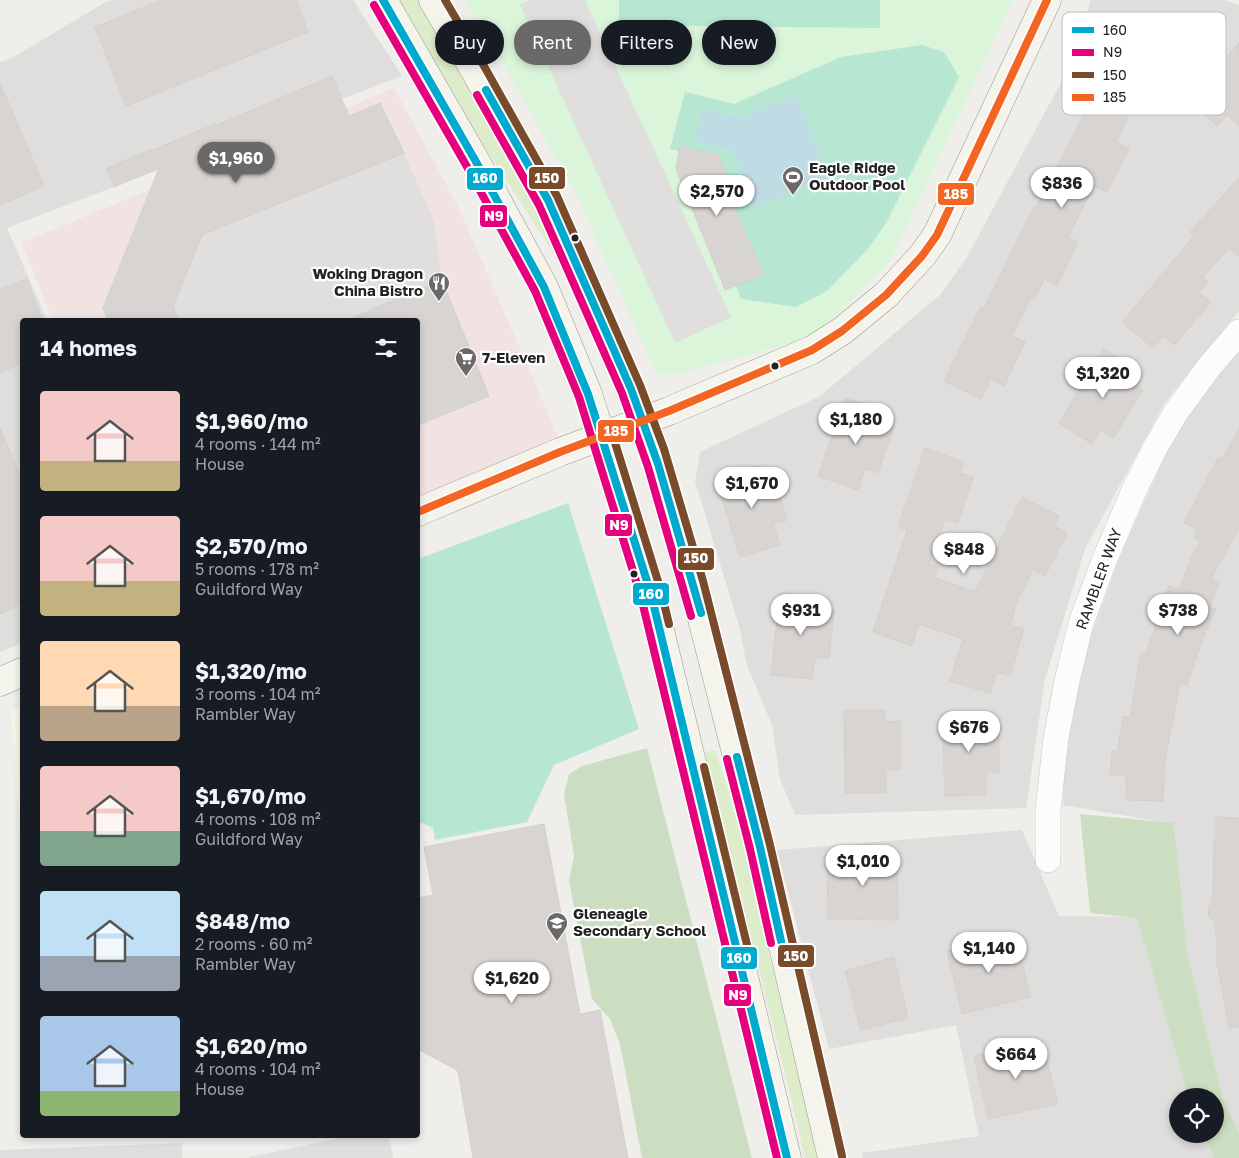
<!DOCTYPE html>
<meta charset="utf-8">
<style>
body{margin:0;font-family:"Golos Text",sans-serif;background:#242831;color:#f1f3f6;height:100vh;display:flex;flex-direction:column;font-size:19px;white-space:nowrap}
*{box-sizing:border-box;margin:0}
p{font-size:16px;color:#9ea1a6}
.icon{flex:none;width:28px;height:28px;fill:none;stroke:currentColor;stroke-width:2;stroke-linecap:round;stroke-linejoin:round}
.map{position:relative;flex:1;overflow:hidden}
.panel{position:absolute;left:20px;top:318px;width:400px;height:820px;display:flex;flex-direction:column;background:#171b24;border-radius:5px;box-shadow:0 2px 8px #0003}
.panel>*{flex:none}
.hud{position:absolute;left:435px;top:20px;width:475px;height:45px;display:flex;gap:10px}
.fabs{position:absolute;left:1169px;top:1088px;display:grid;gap:10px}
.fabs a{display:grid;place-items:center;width:55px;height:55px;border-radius:50%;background:#171b24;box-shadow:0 2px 8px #0003;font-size:25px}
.price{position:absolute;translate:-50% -42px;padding:0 11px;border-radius:18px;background:#fff;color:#222;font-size:16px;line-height:32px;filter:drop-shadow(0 1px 2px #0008)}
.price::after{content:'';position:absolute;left:50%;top:30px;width:15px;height:11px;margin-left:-8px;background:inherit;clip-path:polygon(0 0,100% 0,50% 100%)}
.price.current{background:#6a6968;color:#fff}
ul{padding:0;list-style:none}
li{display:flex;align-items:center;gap:15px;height:125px;padding:0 20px}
li span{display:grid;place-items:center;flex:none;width:140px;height:100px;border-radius:5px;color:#555}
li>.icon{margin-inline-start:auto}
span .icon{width:60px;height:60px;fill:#fffc;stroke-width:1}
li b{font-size:21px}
h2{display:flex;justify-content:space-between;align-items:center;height:60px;padding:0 20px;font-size:21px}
.pill{padding:0 18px;border-radius:22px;background:#171b24;box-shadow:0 2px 8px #0003;font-size:18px;line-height:45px}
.pill.current{background:#6a6968;color:#fff}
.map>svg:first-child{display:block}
.residential{fill:#dfdedc}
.commercial{fill:#f1e3e1}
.education{fill:#f8f7e8}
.grass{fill:#ddeccb}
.forest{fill:#cbdec1}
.park{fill:#daf5da}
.pitch{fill:#b7e6d2}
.parking{fill:#e0dfde}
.water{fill:#bfdbe3}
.building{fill:#d7d4d2;stroke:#d3d0cc}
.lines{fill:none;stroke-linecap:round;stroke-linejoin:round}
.street-casing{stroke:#c9c8c7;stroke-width:26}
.secondary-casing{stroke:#999a82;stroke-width:29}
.street{stroke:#fdfcfc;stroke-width:25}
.secondary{stroke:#f4f4ed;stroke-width:28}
.bus-1-casing{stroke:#fff;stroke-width:11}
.bus-2-casing{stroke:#fff;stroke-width:11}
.bus-3-casing{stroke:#fff;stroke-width:11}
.bus-4-casing{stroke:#fff;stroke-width:11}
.bus-1{stroke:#00a9ce;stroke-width:8}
.bus-2{stroke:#e5007d;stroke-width:8}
.bus-3{stroke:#7a4b2a;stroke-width:8}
.bus-4{stroke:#f26522;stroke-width:8}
.bus-dot{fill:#222;stroke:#fff;stroke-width:2}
.labels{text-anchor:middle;stroke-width:4.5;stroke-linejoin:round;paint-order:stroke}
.poi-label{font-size:15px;font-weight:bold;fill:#222;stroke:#fff;text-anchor:start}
.street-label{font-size:15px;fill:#222;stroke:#fff}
.key{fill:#fff;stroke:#bdbdbd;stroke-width:1}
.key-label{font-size:14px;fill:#222}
.line-badge{stroke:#fff;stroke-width:2}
.badge-label{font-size:14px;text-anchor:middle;font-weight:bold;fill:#fff}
</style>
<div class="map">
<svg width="1239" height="1158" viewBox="0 0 1239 1158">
<rect width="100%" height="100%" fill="#f0eeeb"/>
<g class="residential">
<polygon points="113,0 353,0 402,76 7,228 47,320 22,320 22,643 0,652 0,62 12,58 104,3"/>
<polygon points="1090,0 1224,0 1239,5 1239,311 1165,402 1085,549 1045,679 1026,808 795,815 780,779 772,725 747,666 739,626 695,481 700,452 820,396 940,295 967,257 1079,49"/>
<polygon points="1239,352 1239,1133 1223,1099 1187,952 1174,824 1063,805 1068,697 1123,549 1184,415"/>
<polygon points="1022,830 1059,916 1137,917 1188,1096 1178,1096 1178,1134 1204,1134 1214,1158 863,1158 862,1153 979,1136 956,1025 829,1049 777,850"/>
<polygon points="182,1143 182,1158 0,1158 0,1150"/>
</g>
<polygon class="commercial" points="394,88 459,208 560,441 418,496 418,320 53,320 21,243"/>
<polygon class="education" points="22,706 22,859 11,710"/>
<g class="grass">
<polygon points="394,0 418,0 501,137 559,251 554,254 468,121"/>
<polygon points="715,750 729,792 744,847 754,894 803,1090 818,1158 805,1158 792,1102 705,753"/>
</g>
<g class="forest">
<polygon points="647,748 752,1158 642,1158 620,1044 610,1019 592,999 569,881 574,855 564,794 569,774 582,766"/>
<polygon points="1080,814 1174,823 1187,952 1223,1099 1239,1133 1239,1158 1214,1158 1204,1134 1215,1134 1215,1096 1188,1096 1137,918 1090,913"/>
</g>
<polygon class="park" points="465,0 1013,0 889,263 813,337 675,375 658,374 647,353 575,191 501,60"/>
<g class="pitch">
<polygon points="619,0 880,0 880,28 619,25"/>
<polygon points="922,45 944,52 959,77 886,223 867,250 827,291 796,307 741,299 736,286 725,290 676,169 679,151 670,149 685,92 734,104 841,57"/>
<polygon points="568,503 639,729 554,765 527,822 435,840 433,828 418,821 418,559"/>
</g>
<g class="parking">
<polygon points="530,0 585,0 731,317 675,343 520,5"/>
<polygon points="404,153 434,221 442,280 346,320 178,320 173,306 202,235"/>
<polygon points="354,1135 389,1135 393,1158 249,1158 249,1157"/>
</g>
<polygon class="water" points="796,95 829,177 755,208 732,150 694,141 702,109 739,118"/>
<g class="building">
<polygon points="162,0 296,0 308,32 126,106 95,27"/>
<polygon points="1134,17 1171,36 1165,47 1178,53 1156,96 1144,90 1134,110 1132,109 1116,142 1129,149 1107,192 1094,186 1068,237 1078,242 1057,286 1044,279 1034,300 1031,298 1012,336 1025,342 1004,386 991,379 981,399 944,381 981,307 984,308 1034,207 1036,208"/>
<polygon points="1239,43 1239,126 1227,115 1217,126 1188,99"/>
<polygon points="332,76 349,116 380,103 404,153 202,235 173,306 178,320 108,320 103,308 159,168 114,187 107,168 153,149 153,150 215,124 215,126"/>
<polygon points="0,83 44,186 0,205"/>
<polygon points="680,146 719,155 726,174 722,176 763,275 725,290 676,169"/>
<polygon points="1239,178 1239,256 1229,248 1203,277 1208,282 1199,293 1211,302 1174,345 1163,336 1153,348 1122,322 1194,236 1190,232"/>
<polygon points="27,279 42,320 22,320 22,363 0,373 0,289"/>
<polygon points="442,280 489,396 418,425 418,320 347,320"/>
<polygon points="1104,349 1138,370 1130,382 1143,390 1113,438 1101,430 1092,444 1059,423"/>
<polygon points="845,398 884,411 880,422 894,427 878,473 865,468 858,490 818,476"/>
<polygon points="0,428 22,480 22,604 0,614"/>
<polygon points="1239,429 1239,528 1211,579 1219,583 1210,607 1216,609 1207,629 1206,629 1187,685 1180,683 1165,760 1163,801 1126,800 1127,783 1125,783 1126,776 1110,775 1112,751 1117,752 1123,716 1130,717 1141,652 1146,654 1161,610 1159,610 1169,586 1179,590 1192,555 1201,541 1194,537 1198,530 1184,523 1218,458 1222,459"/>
<polygon points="925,448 964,462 960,473 973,477 958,523 945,519 929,564 938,567 935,578 975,592 1022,497 1059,516 1054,526 1067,533 1045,576 1033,570 1018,599 1010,625 1024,629 1010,676 997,672 990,693 950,681 963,639 919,624 912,646 873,632 907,530 898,527"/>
<polygon points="756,466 759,477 773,473 787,520 773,524 780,545 740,557 716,478"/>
<polygon points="780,593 821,597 819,609 834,610 829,658 815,657 812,679 771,675"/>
<polygon points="844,710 885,710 885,722 900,721 900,770 886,770 886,793 845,793"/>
<polygon points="985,712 981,724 998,724 1000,772 986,772 986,795 945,796 942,714"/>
<polygon points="1216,817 1239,818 1239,1027 1229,1028 1216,957 1218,956 1215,922 1209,917 1208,910 1213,899 1214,839 1216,839"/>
<polygon points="544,824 580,1014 600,1010 628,1158 473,1158 458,1071 418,1049 418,898 433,895 424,847"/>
<polygon points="827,855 897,855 898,920 828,919"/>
<polygon points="1015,935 1031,997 962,1014 947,951"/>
<polygon points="894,957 908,1018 861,1030 845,971"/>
<polygon points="1042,1041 1058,1104 988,1119 974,1056"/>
</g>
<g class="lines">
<g class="street-casing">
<polyline id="street" points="1048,860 1048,810 1056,738 1067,681 1081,623 1104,561 1136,486 1155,448 1176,412 1209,367 1239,332"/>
</g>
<g class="secondary-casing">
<g id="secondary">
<polyline points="383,0 475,160 544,287 588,394 651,594 736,943 787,1158"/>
<polyline points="433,0 475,71 548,200 568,244 631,389 655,453 693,583 760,847 832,1158"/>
<polyline points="418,512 560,452 669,411 812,350 842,331 886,295 922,256 937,235 1047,0"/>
<polyline points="0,682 22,672"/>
</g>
</g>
<use href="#street" class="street"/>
<use href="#secondary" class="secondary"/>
<g class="bus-1-casing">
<g id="bus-1">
<polyline points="383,0 475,160 544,287 588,394 651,594 787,1158"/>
<polyline points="486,90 548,200 631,389 658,464 701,613"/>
<polyline points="737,757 760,847 781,941"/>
</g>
</g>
<g class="bus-2-casing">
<g id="bus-2">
<polyline points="374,5 466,165 535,291 579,397 641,597 777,1158"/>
<polyline points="477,95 539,205 622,393 648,467 691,616"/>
<polyline points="727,759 750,849 771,943"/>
</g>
</g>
<g class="bus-3-casing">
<g id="bus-3">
<polyline points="445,0 484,66 557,196 640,385 664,449 703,581 770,845 842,1156"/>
<polyline points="612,433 661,591 669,624"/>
<polyline points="704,767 748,949"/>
</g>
</g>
<g class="bus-4-casing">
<polyline id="bus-4" points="418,512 560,452 669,411 812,350 842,331 886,295 922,256 937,235 1047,0"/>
</g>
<use href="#bus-1" class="bus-1"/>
<use href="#bus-2" class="bus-2"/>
<use href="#bus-3" class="bus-3"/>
<use href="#bus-4" class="bus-4"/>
</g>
<defs>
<g id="stadium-pin" transform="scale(1.125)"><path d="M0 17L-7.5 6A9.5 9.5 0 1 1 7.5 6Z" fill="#6a6968" stroke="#fff"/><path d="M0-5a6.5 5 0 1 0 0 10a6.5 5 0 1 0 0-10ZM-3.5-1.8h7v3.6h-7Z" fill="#fff"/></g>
<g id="restaurant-pin" transform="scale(1.125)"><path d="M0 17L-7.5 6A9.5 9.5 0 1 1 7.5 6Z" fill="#6a6968" stroke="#fff"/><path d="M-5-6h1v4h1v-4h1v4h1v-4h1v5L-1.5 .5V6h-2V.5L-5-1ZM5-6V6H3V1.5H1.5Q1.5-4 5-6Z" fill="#fff"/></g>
<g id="supermarket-pin" transform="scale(1.125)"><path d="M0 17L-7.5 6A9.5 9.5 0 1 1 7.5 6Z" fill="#6a6968" stroke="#fff"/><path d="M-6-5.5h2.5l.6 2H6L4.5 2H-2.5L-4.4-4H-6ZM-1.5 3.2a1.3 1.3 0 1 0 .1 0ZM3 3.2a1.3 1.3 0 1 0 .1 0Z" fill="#fff"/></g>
<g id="school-pin" transform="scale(1.125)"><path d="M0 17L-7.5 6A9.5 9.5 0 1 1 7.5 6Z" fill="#6a6968" stroke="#fff"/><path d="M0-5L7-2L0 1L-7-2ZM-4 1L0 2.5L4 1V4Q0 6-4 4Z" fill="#fff"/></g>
</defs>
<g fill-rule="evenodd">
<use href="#stadium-pin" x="793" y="177"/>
<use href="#restaurant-pin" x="439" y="283"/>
<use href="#supermarket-pin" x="466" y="358"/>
<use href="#school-pin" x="557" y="923"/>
</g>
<g class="bus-dot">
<circle cx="575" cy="238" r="4.5"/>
<circle cx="775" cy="366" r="4.5"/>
<circle cx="634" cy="574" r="4.5"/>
</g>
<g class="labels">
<g class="poi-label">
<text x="809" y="173">Eagle Ridge<tspan x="809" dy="17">Outdoor Pool</tspan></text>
<text x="423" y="279" text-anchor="end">Woking Dragon<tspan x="423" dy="17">China Bistro</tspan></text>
<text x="482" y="363">7-Eleven</text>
<text x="573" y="919">Gleneagle<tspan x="573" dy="17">Secondary School</tspan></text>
</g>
<g class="street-label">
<text transform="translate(1099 579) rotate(-70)" y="5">RAMBLER WAY</text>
</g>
</g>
<rect x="1062" y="12" width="164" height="103" rx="8" class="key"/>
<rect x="1072" y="27" width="22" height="6" fill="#00a9ce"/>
<rect x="1072" y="49" width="22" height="7" fill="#e5007d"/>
<rect x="1072" y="72" width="22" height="6" fill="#7a4b2a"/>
<rect x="1072" y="94" width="22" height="7" fill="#f26522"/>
<g class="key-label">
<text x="1103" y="35">160</text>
<text x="1103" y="57">N9</text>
<text x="1103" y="80">150</text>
<text x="1103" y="102">185</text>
</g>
<g class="line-badge">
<rect x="528" y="166" width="38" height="24" rx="5" fill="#7a4b2a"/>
<rect x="466" y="167" width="38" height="24" rx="5" fill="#00a9ce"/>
<rect x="937" y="182" width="38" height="24" rx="5" fill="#f26522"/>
<rect x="479" y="204" width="29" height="24" rx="5" fill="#e5007d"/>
<rect x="597" y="419" width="38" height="24" rx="5" fill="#f26522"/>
<rect x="604" y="513" width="29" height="24" rx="5" fill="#e5007d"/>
<rect x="677" y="547" width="38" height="24" rx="5" fill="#7a4b2a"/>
<rect x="632" y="582" width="38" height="24" rx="5" fill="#00a9ce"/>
<rect x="777" y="944" width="38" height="24" rx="5" fill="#7a4b2a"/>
<rect x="720" y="946" width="38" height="24" rx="5" fill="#00a9ce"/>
<rect x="723" y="983" width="29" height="24" rx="5" fill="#e5007d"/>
</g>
<g class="badge-label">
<text x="547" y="183">150</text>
<text x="485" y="183">160</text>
<text x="956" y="199">185</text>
<text x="494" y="221">N9</text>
<text x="616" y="436">185</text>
<text x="619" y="530">N9</text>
<text x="696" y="563">150</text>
<text x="651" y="599">160</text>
<text x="796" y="961">150</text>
<text x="739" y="963">160</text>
<text x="738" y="1000">N9</text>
</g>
</svg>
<div class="fabs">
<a><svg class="icon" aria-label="locate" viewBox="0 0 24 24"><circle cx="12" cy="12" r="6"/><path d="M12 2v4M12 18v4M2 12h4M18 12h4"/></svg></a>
</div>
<b class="price current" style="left:236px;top:184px">$1,960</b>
<b class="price" style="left:1062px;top:209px">$836</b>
<b class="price" style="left:717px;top:217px">$2,570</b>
<b class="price" style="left:1103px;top:399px">$1,320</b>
<b class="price" style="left:856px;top:445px">$1,180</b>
<b class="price" style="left:752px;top:509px">$1,670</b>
<b class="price" style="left:964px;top:575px">$848</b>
<b class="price" style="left:801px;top:636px">$931</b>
<b class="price" style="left:1178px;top:636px">$738</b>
<b class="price" style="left:969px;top:753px">$676</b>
<b class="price" style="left:863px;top:887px">$1,010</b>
<b class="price" style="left:989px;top:974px">$1,140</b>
<b class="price" style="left:512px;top:1004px">$1,620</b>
<b class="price" style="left:1016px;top:1080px">$664</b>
<div class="hud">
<a class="pill">Buy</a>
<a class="pill current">Rent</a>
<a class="pill">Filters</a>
<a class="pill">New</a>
</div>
<section class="panel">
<h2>14 homes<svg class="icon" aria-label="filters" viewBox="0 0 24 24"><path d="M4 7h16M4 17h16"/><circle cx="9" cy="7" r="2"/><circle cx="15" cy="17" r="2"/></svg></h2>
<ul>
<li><span style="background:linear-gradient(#f6c9c9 70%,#c2b280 0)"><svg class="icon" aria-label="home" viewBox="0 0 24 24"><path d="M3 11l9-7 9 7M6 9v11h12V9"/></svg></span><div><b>$1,960/mo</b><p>4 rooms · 144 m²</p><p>House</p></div></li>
<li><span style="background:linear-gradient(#f6c9c9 65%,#c2b280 0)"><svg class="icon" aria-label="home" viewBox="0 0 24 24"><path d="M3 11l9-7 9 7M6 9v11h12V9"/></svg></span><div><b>$2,570/mo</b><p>5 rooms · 178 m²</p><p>Guildford Way</p></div></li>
<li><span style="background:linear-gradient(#ffd9b3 65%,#b9a48a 0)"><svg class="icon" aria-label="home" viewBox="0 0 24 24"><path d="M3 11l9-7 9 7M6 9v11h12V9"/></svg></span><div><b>$1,320/mo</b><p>3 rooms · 104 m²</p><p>Rambler Way</p></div></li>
<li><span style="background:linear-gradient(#f6c9c9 65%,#7fa58c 0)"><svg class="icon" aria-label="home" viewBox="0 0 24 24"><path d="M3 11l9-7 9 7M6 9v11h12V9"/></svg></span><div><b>$1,670/mo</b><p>4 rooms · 108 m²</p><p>Guildford Way</p></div></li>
<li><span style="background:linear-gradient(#bfe0f5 65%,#9aa5b1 0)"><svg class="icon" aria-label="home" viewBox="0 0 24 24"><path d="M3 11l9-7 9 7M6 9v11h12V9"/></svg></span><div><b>$848/mo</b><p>2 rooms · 60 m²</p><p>Rambler Way</p></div></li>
<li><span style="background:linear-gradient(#a9c7e8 75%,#8fb573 0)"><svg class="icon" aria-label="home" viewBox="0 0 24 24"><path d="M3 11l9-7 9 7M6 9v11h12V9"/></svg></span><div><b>$1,620/mo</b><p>4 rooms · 104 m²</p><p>House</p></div></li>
</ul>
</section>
</div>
